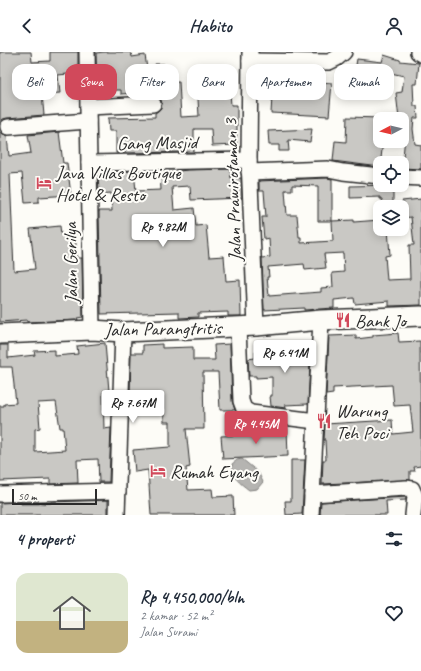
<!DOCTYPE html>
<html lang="id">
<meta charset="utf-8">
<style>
body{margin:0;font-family:Caveat,sans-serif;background:#f2f2f3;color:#1f2937;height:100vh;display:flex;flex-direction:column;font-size:15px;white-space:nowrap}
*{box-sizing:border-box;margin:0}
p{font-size:13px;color:#747a83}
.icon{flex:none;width:22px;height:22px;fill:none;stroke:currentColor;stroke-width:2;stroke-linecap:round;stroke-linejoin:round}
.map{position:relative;height:463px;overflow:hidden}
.panel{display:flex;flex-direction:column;background:#fff;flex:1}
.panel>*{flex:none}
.top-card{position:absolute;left:12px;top:12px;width:397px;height:36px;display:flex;gap:8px}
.needle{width:26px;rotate:263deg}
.tools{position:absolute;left:373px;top:60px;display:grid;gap:8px}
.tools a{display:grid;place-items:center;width:36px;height:36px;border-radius:8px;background:#fff;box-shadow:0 2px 10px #0003;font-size:20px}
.scale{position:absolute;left:12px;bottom:10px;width:85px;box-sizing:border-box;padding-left:4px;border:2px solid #2b2b2b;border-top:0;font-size:11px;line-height:14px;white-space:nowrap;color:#2b2b2b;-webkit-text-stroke:3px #fdfcf7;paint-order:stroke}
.price{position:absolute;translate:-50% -34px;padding:0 9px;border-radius:4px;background:#fff;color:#222;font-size:13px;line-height:26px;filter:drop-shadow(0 1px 2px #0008)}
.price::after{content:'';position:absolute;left:50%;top:24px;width:12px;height:9px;margin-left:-6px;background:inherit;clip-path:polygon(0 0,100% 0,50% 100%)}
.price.current{background:#d1495b;color:#fff}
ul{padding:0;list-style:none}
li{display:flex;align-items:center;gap:12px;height:100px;padding:0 16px}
li span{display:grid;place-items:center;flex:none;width:112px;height:80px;border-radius:12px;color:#555}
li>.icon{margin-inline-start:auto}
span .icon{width:48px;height:48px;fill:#fffc;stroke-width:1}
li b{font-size:17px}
h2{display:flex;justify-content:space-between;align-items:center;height:48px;padding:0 16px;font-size:17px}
.chip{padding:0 14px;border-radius:12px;background:#fff;box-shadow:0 2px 10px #0003;font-size:14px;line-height:36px}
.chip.current{background:#d1495b;color:#fff}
header{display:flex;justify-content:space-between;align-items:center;height:52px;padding:0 16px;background:#fff;font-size:18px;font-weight:600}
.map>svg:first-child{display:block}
.water{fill:#b5b4b1;stroke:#7e7d7b}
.building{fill:#c9c8c4;stroke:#2b2b2b;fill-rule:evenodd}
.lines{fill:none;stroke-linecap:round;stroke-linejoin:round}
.minor-casing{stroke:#2b2b2b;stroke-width:18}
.major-casing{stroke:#2b2b2b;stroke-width:22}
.minor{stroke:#fdfcf7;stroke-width:15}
.major{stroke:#fdfcf7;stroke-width:19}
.labels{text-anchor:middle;stroke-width:4;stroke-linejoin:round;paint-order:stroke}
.street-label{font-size:19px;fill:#2b2b2b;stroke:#fdfcf7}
.poi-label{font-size:19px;fill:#2b2b2b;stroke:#fdfcf7;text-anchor:start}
</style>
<header><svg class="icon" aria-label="back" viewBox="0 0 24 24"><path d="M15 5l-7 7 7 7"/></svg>Habito<svg class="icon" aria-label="person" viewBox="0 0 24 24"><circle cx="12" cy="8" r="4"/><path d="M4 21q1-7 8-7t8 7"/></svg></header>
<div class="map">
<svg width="421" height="463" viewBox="0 0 421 463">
<rect width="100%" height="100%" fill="#fdfcf7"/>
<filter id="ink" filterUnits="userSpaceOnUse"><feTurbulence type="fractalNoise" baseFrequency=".025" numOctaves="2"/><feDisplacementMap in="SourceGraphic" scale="8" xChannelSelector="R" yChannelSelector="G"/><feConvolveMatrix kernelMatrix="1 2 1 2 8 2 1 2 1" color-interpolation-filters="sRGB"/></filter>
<g filter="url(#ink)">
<path class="water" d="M 242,407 L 258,420 L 263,430 L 257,437 L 249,438 C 240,431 231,425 232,412 L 237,408 Z"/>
<g class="building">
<polygon points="0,0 31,0 32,10 50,9 50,0 78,0 78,21 58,23 60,41 42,42 44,63 7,66 3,67 0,71"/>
<polygon points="104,0 131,0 132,5 145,3 147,17 135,19 136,41 121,42 121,38 97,38 96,1"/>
<polygon points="384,3 400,8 400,9 419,11 417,32 413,32 414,54 417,54 418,66 414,66 413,77 415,92 421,93 421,117 402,116 405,84 402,84 402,67 399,67 396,41 402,40 404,24 356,13 357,7 382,10"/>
<polygon points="155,12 164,12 164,31 179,30 181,65 199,64 197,30 212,29 212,35 227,34 227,41 230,41 231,53 237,53 237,93 212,94 211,77 194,77 194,100 116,101 116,79 109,79 108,66 155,65 155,61 158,59 161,56 162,52 161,48 155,43"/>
<polygon points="264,18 287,18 285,42 304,43 305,29 332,31 329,64 271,61 273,28 263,27"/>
<polygon points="347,65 380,66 380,89 383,89 380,115 333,109 335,89 346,90"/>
<polygon points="312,77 310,90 288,88 289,99 279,99 279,93 269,93 268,79"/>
<polygon points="0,80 7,84 9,104 31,101 28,83 59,80 63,111 67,111 71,143 39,145 39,150 25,151 22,121 10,122 14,219 35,217 30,177 60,174 61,183 75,182 77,206 82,206 83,265 77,266 78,268 27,270 27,268 0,270"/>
<polygon points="230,117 231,126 241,126 242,146 191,148 190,134 172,135 174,158 194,156 196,174 206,173 209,205 224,204 226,229 240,228 241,264 228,264 228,260 198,261 198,265 179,266 179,260 101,262 99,159 112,159 111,141 99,142 98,120 134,119 136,139 161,138 160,121 188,118"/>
<path d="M 327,126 L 332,127 L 332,169 L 318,169 L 318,134 L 292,133 L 292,138 L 285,138 L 287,163 L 297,163 L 299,185 L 301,185 L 301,191 L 333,189 L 332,169 L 354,168 L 354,170 L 380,168 L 380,177 L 388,177 L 390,203 L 385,204 L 387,228 L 410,227 L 409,193 L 414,193 L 411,165 L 402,166 L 402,149 L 421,147 L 421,253 L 389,254 L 389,249 L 355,252 L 354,246 L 334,248 L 334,256 L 304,258 L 304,256 L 264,258 L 262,206 L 270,205 L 269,186 L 264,187 L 262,165 L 266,165 L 264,139 L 259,139 L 259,129 ZM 343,201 L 344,220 L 332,221 L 333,235 L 321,236 L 321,240 L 269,244 L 267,225 L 269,225 L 268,215 L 304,212 L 305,218 L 326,216 L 324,202 Z"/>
<polygon points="393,133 393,155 383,155 382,147 380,147 380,145 350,146 350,134"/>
<polygon points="398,281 399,290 420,289 421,414 414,415 415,419 410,419 410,428 322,432 323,408 326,408 325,388 324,388 325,372 392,368 393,382 413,380 410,353 394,354 392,333 333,336 333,342 326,343 329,284 356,283 356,287 373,285 373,283"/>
<path d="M 105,291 L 109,339 L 103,340 L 104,377 L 111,376 L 109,430 L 99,430 L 98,407 L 77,408 L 78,431 L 50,432 L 50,427 L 0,429 L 0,354 L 4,354 L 4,352 L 16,351 L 12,315 L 0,315 L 0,293 L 8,293 L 8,306 L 35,303 L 34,299 L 55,298 L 55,304 L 78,302 L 77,294 ZM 56,350 L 60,376 L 63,376 L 65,398 L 35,400 L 35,377 L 40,376 L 38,351 Z"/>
<polygon points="162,292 162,296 193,295 193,308 215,308 214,293 230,292 232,349 235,358 220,358 218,320 203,320 204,377 186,377 190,415 186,416 188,438 212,437 213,445 233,444 234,463 151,463 148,418 135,420 133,398 170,395 170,370 164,370 163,343 130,343 131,301 143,301 143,293"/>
<polygon points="311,292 308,352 285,353 286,356 271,354 270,344 272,344 272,325 256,326 256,324 249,324 248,307 255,306 255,300 286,299 285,293"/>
<polygon points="287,377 288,404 223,407 221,384 262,382 262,379"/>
<polygon points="291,408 305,408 302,462 286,463 285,449 291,449"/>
<polygon points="406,445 406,448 386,449 387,463 320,463 321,450"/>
<polygon points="108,448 108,463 0,463 0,451 21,450 21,452 38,452 51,451 51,450"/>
</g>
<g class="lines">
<g class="minor-casing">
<g id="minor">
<polyline points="87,0 92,278"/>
<polyline points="250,0 249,108 256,274"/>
<polyline points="418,0 421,2"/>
<polyline points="250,9 329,10 337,6 344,0"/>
<polyline points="88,55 153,52"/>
<polyline points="8,75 88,69"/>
<polyline points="89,111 249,108"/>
<polyline points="249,120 328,117 343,120 380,124"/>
<polyline points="402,125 421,126"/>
<polyline points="238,275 241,349 244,357 251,361 316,369"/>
<polyline points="0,442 118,439"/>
<polyline points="312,442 406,436 412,437 415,444 413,463"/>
<polyline points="117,463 123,280"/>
<polyline points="311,463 321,268"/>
</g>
</g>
<g class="major-casing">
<polyline id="major" points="0,282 92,278 123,280 256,274 321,268 421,264"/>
</g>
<use href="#minor" class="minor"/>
<use href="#major" class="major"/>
</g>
</g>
<defs>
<g id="hotel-bare" transform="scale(1.2)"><path d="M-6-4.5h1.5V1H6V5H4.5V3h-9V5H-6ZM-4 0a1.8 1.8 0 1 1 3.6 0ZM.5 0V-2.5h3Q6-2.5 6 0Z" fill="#d1495b" stroke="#fdfcf7" stroke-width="2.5" paint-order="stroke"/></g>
<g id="restaurant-bare" transform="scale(1.2)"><path d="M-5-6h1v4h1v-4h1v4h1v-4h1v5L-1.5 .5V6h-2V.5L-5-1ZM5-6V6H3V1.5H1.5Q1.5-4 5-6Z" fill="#d1495b" stroke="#fdfcf7" stroke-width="2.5" paint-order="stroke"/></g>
</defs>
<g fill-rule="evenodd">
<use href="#hotel-bare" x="44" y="131"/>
<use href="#restaurant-bare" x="343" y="268"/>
<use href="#restaurant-bare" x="324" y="369"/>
<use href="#hotel-bare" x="158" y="419"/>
</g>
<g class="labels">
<g class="street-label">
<text transform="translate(157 90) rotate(-1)" y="7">Gang Masjid</text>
<text transform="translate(232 138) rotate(-92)" y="7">Jalan Prawirotaman 3</text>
<text transform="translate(70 211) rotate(-91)" y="7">Jalan Gerilya</text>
<text transform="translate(163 276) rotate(-1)" y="7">Jalan Parangtritis</text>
</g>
<g class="poi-label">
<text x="56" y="127">Java Villas Boutique<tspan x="56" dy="22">Hotel &amp; Resto</tspan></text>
<text x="355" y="275">Bank Jo</text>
<text x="336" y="365">Warung<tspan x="336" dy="22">Teh Poci</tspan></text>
<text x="170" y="426">Rumah Eyang</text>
</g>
</g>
</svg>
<div class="tools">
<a><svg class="needle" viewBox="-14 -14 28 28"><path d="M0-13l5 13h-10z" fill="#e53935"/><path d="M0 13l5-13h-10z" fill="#747a83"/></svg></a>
<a><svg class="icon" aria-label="locate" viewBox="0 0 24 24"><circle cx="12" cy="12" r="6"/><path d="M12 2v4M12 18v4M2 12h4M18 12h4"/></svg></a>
<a><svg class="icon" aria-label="layers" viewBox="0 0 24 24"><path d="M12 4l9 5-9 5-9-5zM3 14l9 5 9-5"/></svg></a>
</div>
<div class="scale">50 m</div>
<b class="price" style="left:163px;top:196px">Rp 9.82M</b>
<b class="price" style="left:285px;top:322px">Rp 6.41M</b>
<b class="price" style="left:133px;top:372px">Rp 7.67M</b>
<b class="price current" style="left:256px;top:393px">Rp 4.45M</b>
<div class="top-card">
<a class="chip">Beli</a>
<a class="chip current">Sewa</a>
<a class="chip">Filter</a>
<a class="chip">Baru</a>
<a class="chip">Apartemen</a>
<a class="chip">Rumah</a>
</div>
</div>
<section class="panel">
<h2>4 properti<svg class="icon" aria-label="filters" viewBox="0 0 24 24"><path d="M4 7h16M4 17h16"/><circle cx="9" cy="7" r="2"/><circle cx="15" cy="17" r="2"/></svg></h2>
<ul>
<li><span style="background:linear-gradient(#dfe7d0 60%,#c2b280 0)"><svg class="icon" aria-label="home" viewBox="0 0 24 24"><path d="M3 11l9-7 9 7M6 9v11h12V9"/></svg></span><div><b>Rp 4,450,000/bln</b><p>2 kamar · 52 m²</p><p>Jalan Surami</p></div><svg class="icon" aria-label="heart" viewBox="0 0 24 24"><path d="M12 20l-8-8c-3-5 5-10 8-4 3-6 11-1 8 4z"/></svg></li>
</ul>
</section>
